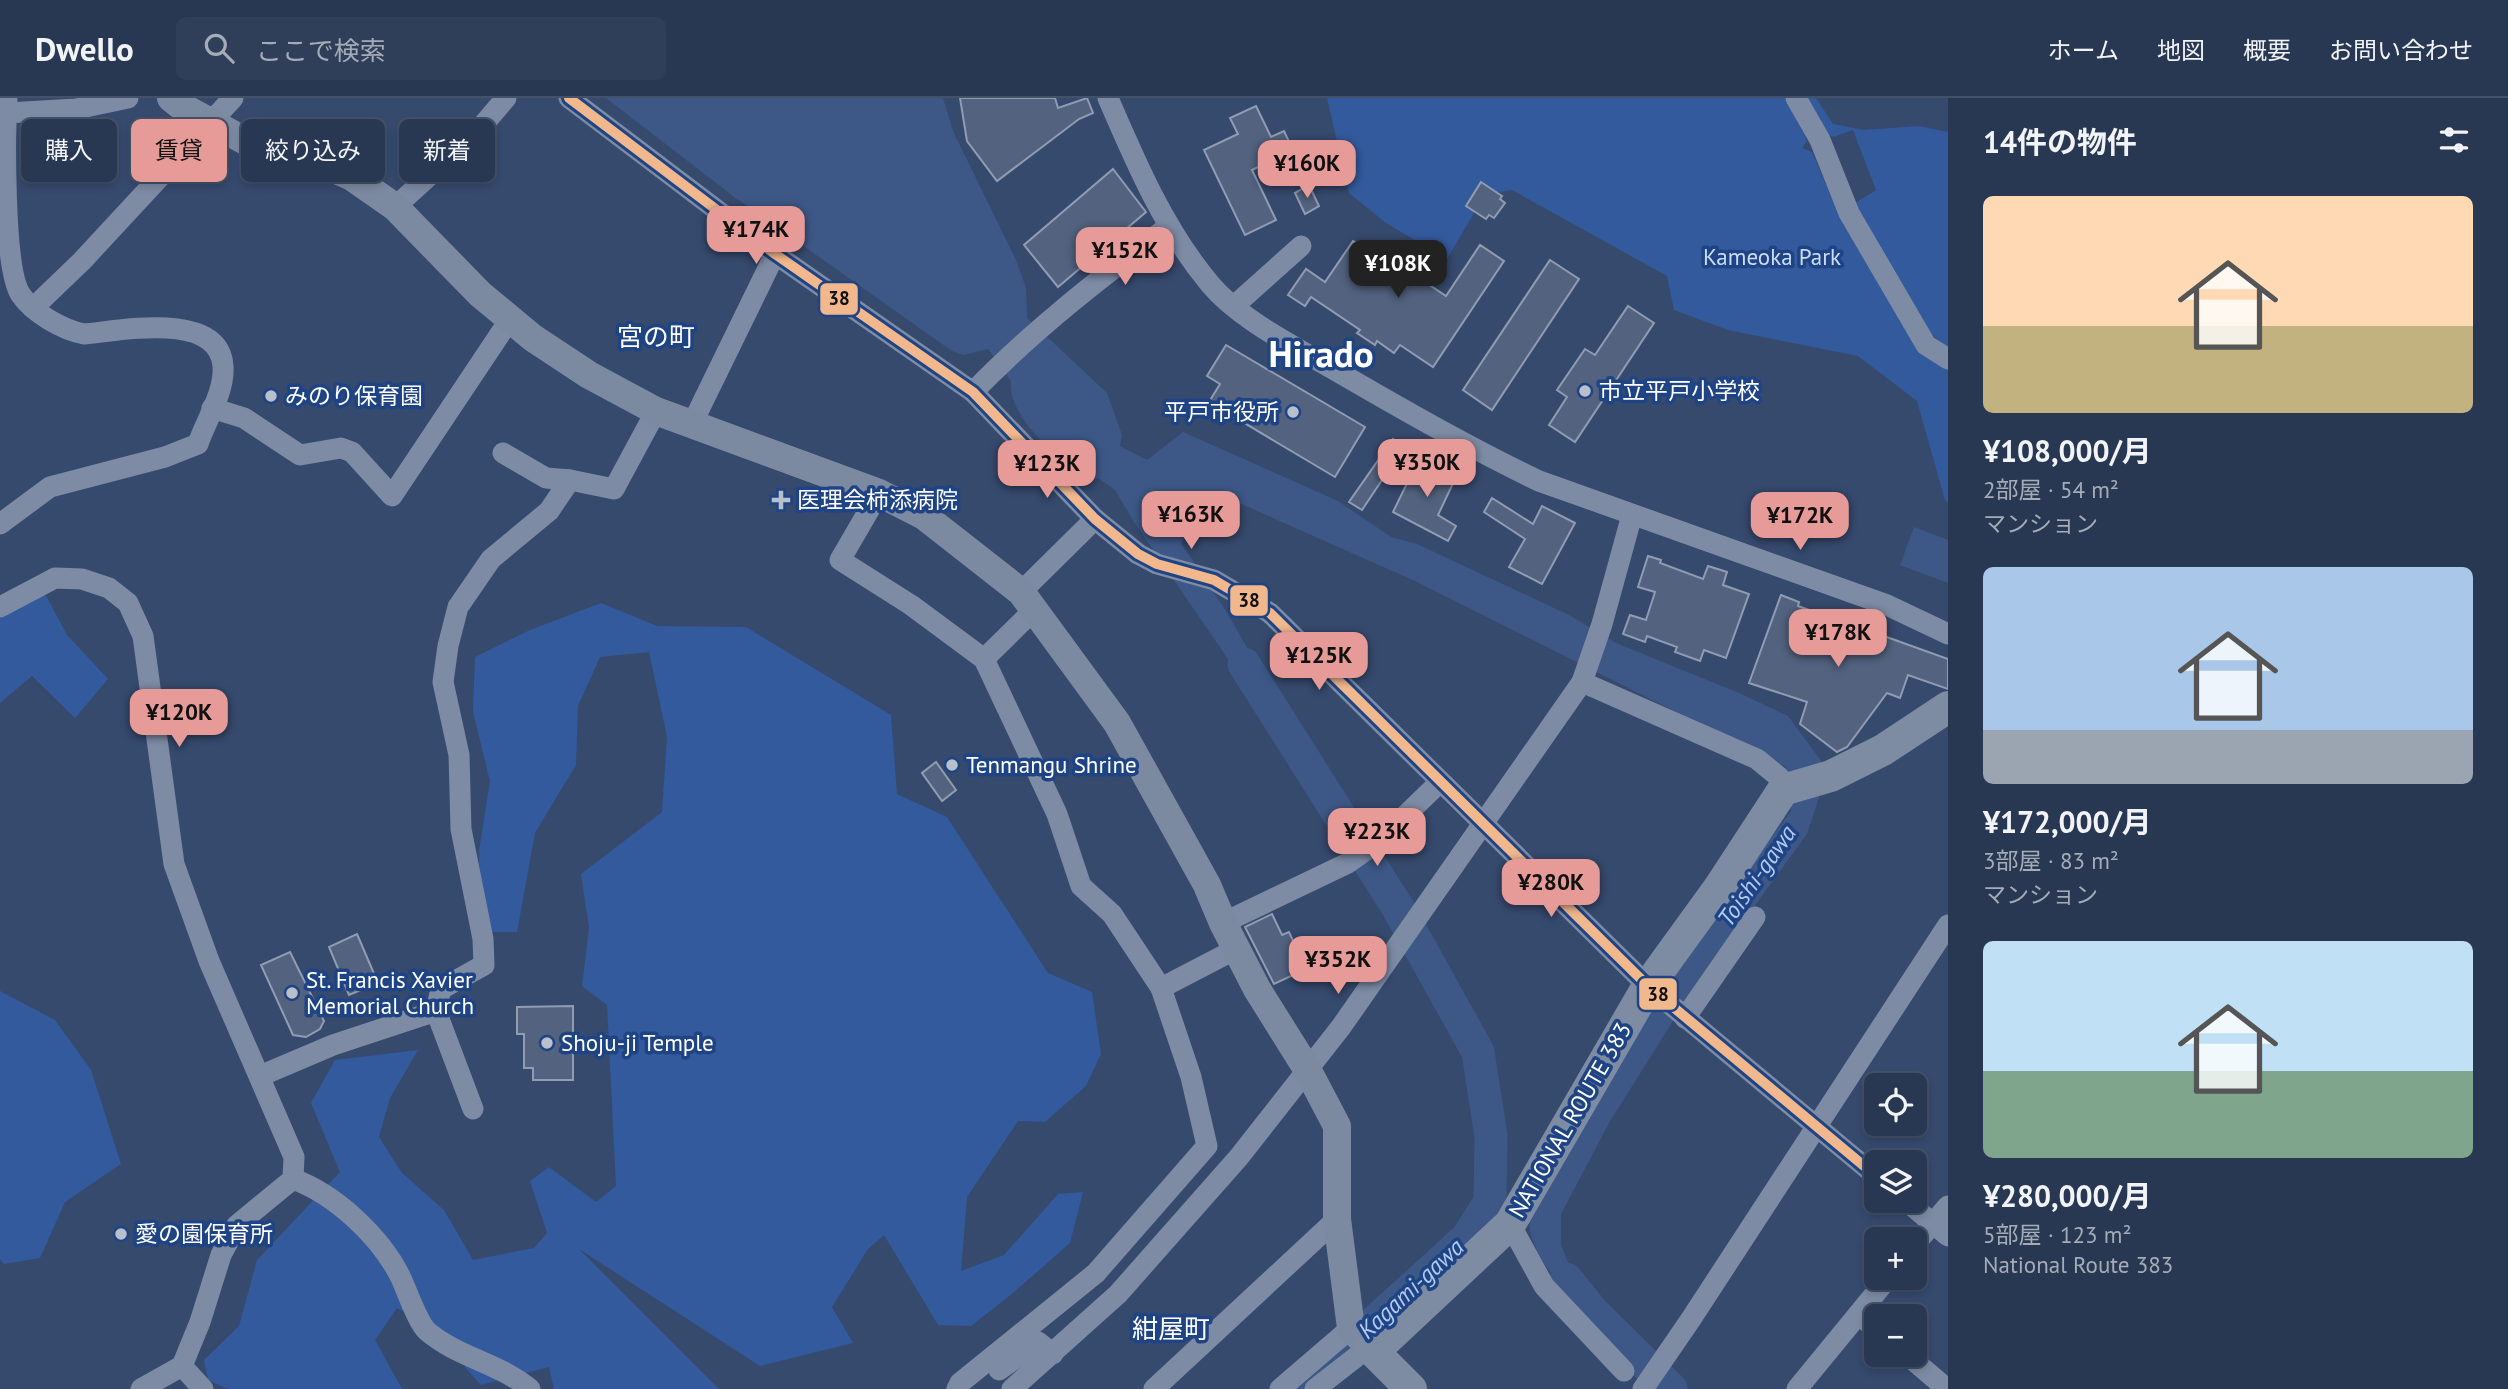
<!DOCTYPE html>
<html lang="ja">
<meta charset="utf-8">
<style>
body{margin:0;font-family:"PT Sans","Noto Sans JP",sans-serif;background:#303f59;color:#f1f3f6;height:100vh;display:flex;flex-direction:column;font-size:26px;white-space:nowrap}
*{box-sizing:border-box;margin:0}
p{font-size:23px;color:#a5acb8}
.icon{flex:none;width:38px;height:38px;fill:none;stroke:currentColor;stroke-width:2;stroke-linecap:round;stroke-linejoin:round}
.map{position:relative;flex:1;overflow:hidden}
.side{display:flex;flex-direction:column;background:#283852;width:560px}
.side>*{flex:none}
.top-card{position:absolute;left:21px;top:21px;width:665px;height:63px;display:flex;gap:14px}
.fabs{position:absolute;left:1864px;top:975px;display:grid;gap:14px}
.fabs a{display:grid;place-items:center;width:63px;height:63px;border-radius:10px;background:#283852;box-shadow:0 4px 10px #0003,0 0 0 2px #445269;font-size:35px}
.price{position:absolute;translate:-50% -60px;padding:0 16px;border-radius:14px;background:#e69b98;color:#111;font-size:23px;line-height:46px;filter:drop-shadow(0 2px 4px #0008)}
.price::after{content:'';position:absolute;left:50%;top:42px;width:21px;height:16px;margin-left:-10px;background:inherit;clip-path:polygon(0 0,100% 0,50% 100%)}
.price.on{background:#222;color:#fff}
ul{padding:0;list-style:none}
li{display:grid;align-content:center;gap:14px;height:371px;padding:0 35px}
li span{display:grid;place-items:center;height:217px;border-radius:10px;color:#555}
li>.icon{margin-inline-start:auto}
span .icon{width:126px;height:126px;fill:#fffc;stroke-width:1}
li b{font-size:30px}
h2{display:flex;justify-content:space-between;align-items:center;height:84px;padding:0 35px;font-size:30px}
.chip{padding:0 24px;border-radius:10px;background:#283852;box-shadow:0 4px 10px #0003,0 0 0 2px #445269;font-size:24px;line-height:63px}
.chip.on{background:#e69b98;color:#111}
header{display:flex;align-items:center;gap:42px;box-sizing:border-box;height:98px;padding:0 35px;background:#283852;border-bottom:2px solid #445269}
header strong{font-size:33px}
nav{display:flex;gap:38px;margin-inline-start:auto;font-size:24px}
.search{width:490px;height:63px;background:#303f59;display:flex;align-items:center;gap:18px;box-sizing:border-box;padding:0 24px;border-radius:10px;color:#a5acb8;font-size:26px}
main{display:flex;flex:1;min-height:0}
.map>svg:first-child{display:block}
.green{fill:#335a9c}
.water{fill:#3d5887}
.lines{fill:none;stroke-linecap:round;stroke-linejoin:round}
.river{stroke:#3d5887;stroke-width:33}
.building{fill:#52627f;stroke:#909cb2;stroke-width:2}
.minor{stroke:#7d8ba4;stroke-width:21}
.major{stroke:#7c8aa1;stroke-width:28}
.highway{stroke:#7d8ba3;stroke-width:32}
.bus-1-casing{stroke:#1f4485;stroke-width:16}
.bus-1{stroke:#f1b78d;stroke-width:10}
.poi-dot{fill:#b9c0cc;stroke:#1f4485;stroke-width:2.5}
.labels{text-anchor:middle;stroke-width:7;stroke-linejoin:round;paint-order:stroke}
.park-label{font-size:23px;fill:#ccdcf7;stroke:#1f4485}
.poi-label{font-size:23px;fill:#fff;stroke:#1f4485;text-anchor:start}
.street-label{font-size:23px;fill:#fff;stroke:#1f4485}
.water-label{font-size:24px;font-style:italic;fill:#b3caf1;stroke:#1f4485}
.quarter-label{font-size:26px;fill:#fff;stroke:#1f4485}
.town-label{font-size:37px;font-weight:bold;fill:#fff;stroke:#1f4485}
.line-badge{stroke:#1f4485;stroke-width:2.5}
.pale-badge-label{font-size:19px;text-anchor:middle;font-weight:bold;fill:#111}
</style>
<header>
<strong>Dwello</strong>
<div class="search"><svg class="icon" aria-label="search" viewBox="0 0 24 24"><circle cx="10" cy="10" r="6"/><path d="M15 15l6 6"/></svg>ここで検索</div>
<nav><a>ホーム</a><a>地図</a><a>概要</a><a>お問い合わせ</a></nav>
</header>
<main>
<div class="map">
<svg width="1948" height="1291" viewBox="0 0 1948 1291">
<rect width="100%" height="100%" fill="#364a6e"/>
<g class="green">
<polygon points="1327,0 1785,0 1805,38 1807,43 1802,50 1812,54 1831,99 1921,250 1948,268 1948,404 1945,402 1917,303 1858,258 1728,232 1674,212 1667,178 1512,92 1485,96 1447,161 1386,125 1349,95"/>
<polygon points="1804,0 1816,0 1833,26 1864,32 1919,28 1948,34 1948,251 1932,237 1855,105 1876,92 1853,32 1833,39 1828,37"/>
<polygon points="44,494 67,537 108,581 75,620 32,578 0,605 0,517"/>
<polygon points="601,505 657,528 746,529 891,617 897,696 947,719 1048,875 1092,894 1101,956 1086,988 1045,1024 1018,1023 967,1099 961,1173 1004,1157 1058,1096 1083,1094 1070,1145 1013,1195 971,1228 938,1227 884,1137 868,1151 832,1209 853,1245 760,1268 579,1151 719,1291 554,1291 549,1269 481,1287 427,1226 397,1210 375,1242 402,1291 228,1291 208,1282 204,1262 239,1228 257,1162 340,1074 311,1005 335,962 418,952 390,1000 379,1039 402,1075 444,1112 473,1162 534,1150 547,1135 530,1083 549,1069 596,1104 616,1088 607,907 582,888 589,830 581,776 662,714 667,639 649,554 600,559 578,608 576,667 535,735 517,834 491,834 480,809 479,753 490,683 473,614 475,559 530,532"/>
<polygon points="0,893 55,922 91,972 121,1066 65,1104 40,1160 4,1166 0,1161"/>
</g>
<g class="water">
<path d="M 606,0 L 943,0 L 953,33 L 1016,162 L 1026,190 L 1027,220 L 1107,295 L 1122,337 L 1120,348 L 1147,362 L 1183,334 L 1338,403 L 1391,439 L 1417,446 L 1569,517 L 1616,545 L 1739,595 L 1788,618 L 1822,664 L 1819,700 L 1807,736 L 1688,899 L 1609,1025 L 1561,1116 L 1561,1147 L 1569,1167 L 1600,1212 L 1585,1218 C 1562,1187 1526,1155 1529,1115 L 1692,845 L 1791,713 L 1786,669 L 1415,483 L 1237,404 L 1218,423 L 1201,420 L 1181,445 L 1226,513 L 1275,598 L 1263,612 L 1134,424 L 1115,392 L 1098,380 L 1085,386 C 1061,363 1006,317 1011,283 L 988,251 L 963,257 L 952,253 L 733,98 Z"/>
<polygon points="1914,429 1948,442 1948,485 1900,467"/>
</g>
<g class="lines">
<g class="river">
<polyline points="1244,566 1398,810 1478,954 1491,1038 1490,1104 1467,1140 1301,1291"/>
<polyline points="1566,1181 1593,1214 1671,1291"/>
</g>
</g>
<g class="building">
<polygon points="960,0 1055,0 1058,10 1087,0 1093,15 1079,21 997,83 967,43"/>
<polygon points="1256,8 1271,39 1284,33 1293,52 1252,72 1276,122 1245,137 1204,52 1238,36 1230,20"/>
<polygon points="1113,71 1146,114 1058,189 1024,147"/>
<polygon points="1481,84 1502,98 1500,101 1505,105 1494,120 1489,117 1486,121 1466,108"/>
<polygon points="1309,87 1319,108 1305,116 1295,95"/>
<polygon points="1353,143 1364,150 1367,145 1446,198 1480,147 1504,163 1433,269 1400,247 1394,255 1377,243 1375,247 1357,235 1360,232 1311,199 1305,208 1288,197 1306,171 1325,184"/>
<polygon points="1550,162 1579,181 1492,312 1463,292"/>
<polygon points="1628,208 1654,225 1575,344 1549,327 1567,299 1557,292 1585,251 1595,257"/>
<polygon points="1226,247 1365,329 1335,379 1209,304 1220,286 1207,278"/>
<polygon points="1393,341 1404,349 1362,412 1349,404"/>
<polygon points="1419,361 1456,379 1438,417 1456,428 1448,443 1393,414"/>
<polygon points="1492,400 1533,426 1542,408 1575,425 1542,486 1509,469 1525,441 1484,414"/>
<polygon points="1648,458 1661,462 1660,465 1703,481 1708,468 1727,474 1723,487 1749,496 1726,560 1704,552 1700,563 1675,554 1677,549 1647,538 1645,544 1623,536 1630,517 1646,522 1655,494 1638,489"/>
<polygon points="1781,497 1799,504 1798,508 1837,522 1839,516 1871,528 1870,533 1948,561 1948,591 1908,577 1900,600 1887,595 1847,649 1837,654 1800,626 1807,604 1749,585"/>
<polygon points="936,664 956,692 942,703 922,675"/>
<polygon points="1272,816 1282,837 1289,834 1306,871 1274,886 1245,829"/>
<polygon points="357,836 378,885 349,897 329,849"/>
<polygon points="290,854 324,923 320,931 306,939 293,937 261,867"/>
<polygon points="573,908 573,982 533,982 533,970 524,970 524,936 517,936 517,909"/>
</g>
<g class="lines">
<g class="minor">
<polyline points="569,0 775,156 973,294 1095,421 1138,456 1157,466 1214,482 1270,515 1648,888 1876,1078"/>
<path d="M 1108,0 C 1136,65 1164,131 1210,186 C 1239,221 1294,248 1333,271 C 1400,310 1468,349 1539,383 L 1887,507 L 1948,536"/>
<polyline points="1796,0 1820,42 1849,115 1926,247 1948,261"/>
<polyline points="7,15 76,11 128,0"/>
<polyline points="395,109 476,35 506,0"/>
<polyline points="1234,208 1301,148"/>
<polyline points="33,210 82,163 233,0"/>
<path d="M 973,294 C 1032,233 1100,180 1168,129"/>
<polyline points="212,310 244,320 300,357 341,350 352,354 392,398 510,221"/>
<polyline points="691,328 775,156"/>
<polyline points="503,355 546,380 570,382"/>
<polyline points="879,395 840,462 911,507 984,561 1057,716 1081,788 1112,816 1161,890"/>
<path d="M 0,426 L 50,389 L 165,359 L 198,346 C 206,322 225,294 223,268 C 219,212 119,233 84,236 C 63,232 33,215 21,197 C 3,172 5,36 7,0"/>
<polyline points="1021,494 1095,421"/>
<polyline points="0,509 55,480 82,481 109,490 128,505 143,538 174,766 209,863 294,1059 293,1081 237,1127 221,1157 200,1224 182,1268 141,1291"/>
<polyline points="984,561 1034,512"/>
<polyline points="1582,584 1757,661 1779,679 1783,692"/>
<polyline points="1223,825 1348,765 1380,742 1440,684"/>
<polyline points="436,913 441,891 484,867 483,841 461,731 459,657 443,584 448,548 458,509 491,461 549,413 570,382 614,391 656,313"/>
<polyline points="1685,920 1755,819"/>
<polyline points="260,978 333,947 436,913 473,1011"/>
<path d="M 293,1081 C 335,1096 381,1139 401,1180 C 407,1193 418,1225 427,1233 C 457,1259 501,1266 530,1291"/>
<polyline points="1905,1102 1948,1138"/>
<polyline points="1510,1126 1544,1188 1624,1273"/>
<polyline points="1914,1147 1948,1108"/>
<polyline points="1859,1217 1876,1231"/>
<polyline points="1906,1256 1947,1291"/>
<polyline points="182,1268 203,1291"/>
<polyline points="999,1272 1038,1244 1053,1256"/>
<polyline points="957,1291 960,1285 1096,1175 1207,1048 1191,979 1161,890 1236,851"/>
<polyline points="1012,1291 1118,1196 1239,1059 1341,929 1582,584 1602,526 1632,417"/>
<polyline points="1154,1291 1337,1121"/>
<polyline points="1280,1291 1351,1230"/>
<polyline points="1315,1291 1369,1249"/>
<polyline points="1643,1291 1691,1221 1948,827"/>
<polyline points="1797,1291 1888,1180"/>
</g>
<polyline class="major" points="171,0 181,8 249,45 315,63 352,79 395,109 480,196 533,240 589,277 656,313 879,395 924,418 1021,494 1117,625 1207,787 1223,825 1257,891 1307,971 1337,1028 1337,1121 1351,1230 1369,1249"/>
<polyline class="highway" points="1411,1291 1369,1249 1387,1241 1510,1126 1648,888 1719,790 1783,692 1831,678 1883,652 1948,609"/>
<g class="bus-1-casing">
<polyline id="bus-1" points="569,0 775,156 973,294 1095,421 1138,456 1157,466 1214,482 1270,515 1648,888 1876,1078"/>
</g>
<use href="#bus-1" class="bus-1"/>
</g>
<g class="poi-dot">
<circle cx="1585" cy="293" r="7"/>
<circle cx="271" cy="298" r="7"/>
<circle cx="1293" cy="314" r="7"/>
<path d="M777.5 391.5h7v7h7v7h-7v7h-7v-7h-7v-7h7z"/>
<circle cx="952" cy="667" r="7"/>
<circle cx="292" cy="895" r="7"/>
<circle cx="547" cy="945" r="7"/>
<circle cx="121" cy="1136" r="7"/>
</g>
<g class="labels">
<g class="park-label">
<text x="1772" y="167">Kameoka Park</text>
</g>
<g class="poi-label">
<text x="1599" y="301">市立平戸小学校</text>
<text x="285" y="306">みのり保育園</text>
<text x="1279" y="322" text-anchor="end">平戸市役所</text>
<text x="797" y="410">医理会柿添病院</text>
<text x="966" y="675">Tenmangu Shrine</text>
<text x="306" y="890">St. Francis Xavier<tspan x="306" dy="26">Memorial Church</tspan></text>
<text x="561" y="953">Shoju-ji Temple</text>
<text x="135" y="1144">愛の園保育所</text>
</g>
<g class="street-label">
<text transform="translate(1570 1022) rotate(-60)" y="8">NATIONAL ROUTE 383</text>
</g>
<g class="water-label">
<text transform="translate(1757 778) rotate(-55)" y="8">Toishi-gawa</text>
<text transform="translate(1411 1191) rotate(-43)" y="8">Kagami-gawa</text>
</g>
<g class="quarter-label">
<text x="656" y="248">宮の町</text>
<text x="1171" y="1240">紺屋町</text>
</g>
<g class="town-label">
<text x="1321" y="269">Hirado</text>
</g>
</g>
<g class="line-badge">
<rect x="819" y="184" width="40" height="34" rx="7" fill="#f1b78d"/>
<rect x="1229" y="486" width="40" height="33" rx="7" fill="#f1b78d"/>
<rect x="1638" y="879" width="40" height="34" rx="7" fill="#f1b78d"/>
</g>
<g class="pale-badge-label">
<text x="839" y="207">38</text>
<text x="1249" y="509">38</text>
<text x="1658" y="903">38</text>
</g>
</svg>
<div class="fabs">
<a><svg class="icon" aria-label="locate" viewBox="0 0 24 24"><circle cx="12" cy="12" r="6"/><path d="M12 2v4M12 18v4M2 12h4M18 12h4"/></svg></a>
<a><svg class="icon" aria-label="layers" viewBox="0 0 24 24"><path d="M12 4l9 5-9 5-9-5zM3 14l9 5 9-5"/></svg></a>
<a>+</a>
<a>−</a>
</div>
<b class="price" style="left:1307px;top:102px">¥160K</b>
<b class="price" style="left:756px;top:168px">¥174K</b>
<b class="price" style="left:1125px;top:189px">¥152K</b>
<b class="price on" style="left:1398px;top:202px">¥108K</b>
<b class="price" style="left:1427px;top:401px">¥350K</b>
<b class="price" style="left:1047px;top:402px">¥123K</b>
<b class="price" style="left:1191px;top:453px">¥163K</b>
<b class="price" style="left:1800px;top:454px">¥172K</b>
<b class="price" style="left:1838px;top:571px">¥178K</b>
<b class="price" style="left:1319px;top:594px">¥125K</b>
<b class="price" style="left:179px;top:651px">¥120K</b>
<b class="price" style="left:1377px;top:770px">¥223K</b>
<b class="price" style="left:1551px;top:821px">¥280K</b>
<b class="price" style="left:1338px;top:898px">¥352K</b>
<div class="top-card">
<a class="chip">購入</a>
<a class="chip on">賃貸</a>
<a class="chip">絞り込み</a>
<a class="chip">新着</a>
</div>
</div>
<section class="side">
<h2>14件の物件<svg class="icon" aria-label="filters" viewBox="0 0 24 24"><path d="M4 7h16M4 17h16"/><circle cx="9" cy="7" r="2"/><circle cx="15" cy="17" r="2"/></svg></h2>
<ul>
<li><span style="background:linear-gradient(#ffd9b3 60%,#c2b280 0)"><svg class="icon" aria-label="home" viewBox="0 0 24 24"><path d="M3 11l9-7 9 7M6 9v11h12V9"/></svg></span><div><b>¥108,000/月</b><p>2部屋 · 54 m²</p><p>マンション</p></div></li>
<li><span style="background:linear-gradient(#a9c7e8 75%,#9aa5b1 0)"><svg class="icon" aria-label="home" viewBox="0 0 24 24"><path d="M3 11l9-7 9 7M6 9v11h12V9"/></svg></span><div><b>¥172,000/月</b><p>3部屋 · 83 m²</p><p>マンション</p></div></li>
<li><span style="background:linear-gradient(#bfe0f5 60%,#7fa58c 0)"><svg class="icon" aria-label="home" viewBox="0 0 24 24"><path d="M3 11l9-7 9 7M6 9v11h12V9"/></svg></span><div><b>¥280,000/月</b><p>5部屋 · 123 m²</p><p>National Route 383</p></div></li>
</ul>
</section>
</main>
